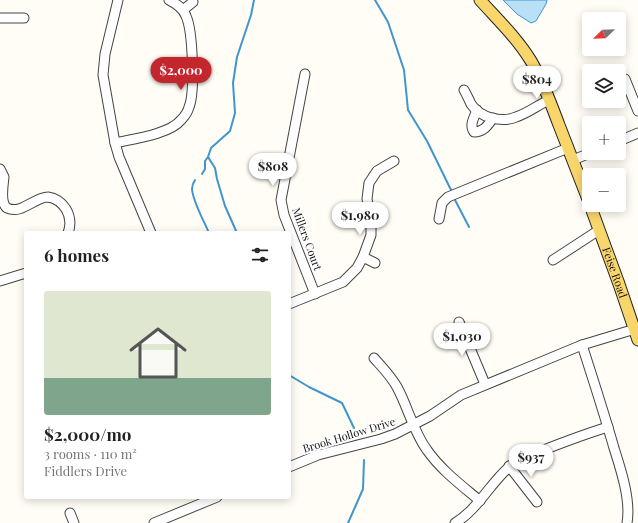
<!DOCTYPE html>
<meta charset="utf-8">
<style>
body{margin:0;font-family:"Playfair Display",serif;background:#f6f6f6;color:#222;height:100vh;display:flex;flex-direction:column;font-size:15px;white-space:nowrap}
*{box-sizing:border-box;margin:0}
p{font-size:13px;color:#767676}
.icon{flex:none;width:22px;height:22px;fill:none;stroke:currentColor;stroke-width:2;stroke-linecap:round;stroke-linejoin:round}
.map{position:relative;flex:1;overflow:hidden}
.details{position:absolute;left:24px;top:231px;width:267px;height:268px;display:flex;flex-direction:column;background:#fff;border-radius:4px;box-shadow:0 2px 10px #0003}
.details>*{flex:none}
.needle{width:26px;rotate:247deg}
.controls{position:absolute;left:582px;top:12px;display:grid;gap:8px}
.controls a{display:grid;place-items:center;width:44px;height:44px;border-radius:4px;background:#fff;box-shadow:0 2px 10px #0003;font-size:20px}
.price{position:absolute;translate:-50% -34px;padding:0 9px;border-radius:14px;background:#fff;color:#222;font-size:13px;line-height:26px;filter:drop-shadow(0 1px 2px #0008)}
.price::after{content:'';position:absolute;left:50%;top:24px;width:12px;height:9px;margin-left:-6px;background:inherit;clip-path:polygon(0 0,100% 0,50% 100%)}
.price.on{background:#c4262e;color:#fff}
ul{padding:0;list-style:none}
li{display:grid;align-content:center;gap:8px;height:212px;padding:0 20px}
li span{display:grid;place-items:center;height:124px;border-radius:4px;color:#555}
li>.icon{margin-inline-start:auto}
span .icon{width:72px;height:72px;fill:#fffc;stroke-width:1}
li b{font-size:17px}
h2{display:flex;justify-content:space-between;align-items:center;height:48px;padding:0 20px;font-size:17px}
.map>svg:first-child{display:block}
.water{fill:#b9e0f7;stroke:#3f96cf}
.lines{fill:none;stroke-linecap:round;stroke-linejoin:round}
.stream{stroke:#3f96cf;stroke-width:2}
.minor-casing{stroke:#444;stroke-width:11}
.major-casing{stroke:#222;stroke-width:13}
.minor{stroke:#fff;stroke-width:9}
.major{stroke:#f9d66b;stroke-width:11}
.labels{text-anchor:middle;stroke-width:4;stroke-linejoin:round;paint-order:stroke}
.street-label{font-size:11px;fill:#111;stroke:#fff}
</style>
<div class="map">
<svg width="638" height="523" viewBox="0 0 638 523">
<rect width="100%" height="100%" fill="#fffdf5"/>
<polygon class="water" points="503,0 547,0 546,4 536,21 531,23 517,14"/>
<g class="lines">
<g class="stream">
<polyline points="375,0 388,22 404,70 408,110 427,141 452,192"/>
<polyline points="202,174 205,169 205,161 208,157"/>
<path d="M 195,180 C 193,183 192,186 192,189 C 193,202 204,221 209,233"/>
<polyline points="454,198 469,227"/>
<polyline points="237,233 225,206 217,179 215,168 208,157 211,148 230,131 235,113 233,83 237,57 251,15 254,0"/>
<polyline points="289,375 309,387 342,403 354,428"/>
<polyline points="348,523 363,489 364,460"/>
</g>
<g class="minor-casing">
<g id="minor">
<polyline points="118,0 105,54 103,75 115,143 119,157 151,233"/>
<polyline points="183,10 193,2"/>
<polyline points="0,18 24,18"/>
<polyline points="305,74 281,200 284,215 315,294"/>
<polyline points="625,79 638,111"/>
<path d="M 464,90 C 467,95 469,100 471,104 C 480,118 502,123 516,117 C 528,113 538,105 549,100"/>
<path d="M 477,110 C 474,118 469,125 474,132 C 484,132 488,125 493,118"/>
<polyline points="619,141 638,133"/>
<path d="M 115,143 C 133,139 170,134 181,120 C 184,117 188,111 189,107 C 195,93 193,31 186,16 C 183,8 177,4 169,0"/>
<polyline points="573,160 590,153"/>
<path d="M 0,169 L 4,177 C 3,186 0,203 7,208 C 22,215 34,197 48,197 C 56,198 62,203 66,209 C 70,216 71,225 68,233"/>
<polyline points="439,219 442,203 448,197 568,148"/>
<polyline points="363,257 375,263"/>
<polyline points="553,260 599,230"/>
<polyline points="0,281 26,273"/>
<polyline points="289,304 343,282 357,268 363,257 371,235 371,220 367,199 369,183 377,171 394,161"/>
<polyline points="459,322 485,384"/>
<path d="M 582,345 C 593,379 604,413 614,448 C 621,470 631,500 627,523"/>
<path d="M 374,358 C 382,367 391,376 397,387 C 408,407 413,431 427,450 C 441,470 461,485 480,501"/>
<polyline points="509,466 537,502"/>
<polyline points="289,467 318,455 381,439 395,434 430,416 461,395 582,345 635,329"/>
<polyline points="70,513 74,523"/>
<polyline points="154,523 217,497"/>
<path d="M 455,523 C 477,510 489,485 508,468 C 517,459 530,455 541,451 C 564,442 585,434 608,427"/>
</g>
</g>
<g class="major-casing">
<g id="major">
<path d="M 480,0 C 498,20 517,38 531,61 C 543,81 551,104 559,125 C 569,151 579,177 589,202"/>
<path id="s1" d="M 590,205 L 619,284 L 638,340"/>
</g>
</g>
<use href="#minor" class="minor"/>
<use href="#major" class="major"/>
</g>
<g class="labels">
<g class="street-label">
<text transform="translate(307 239) rotate(70)" y="4">Millers Court</text>
<text dy="4" stroke="none"><textPath href="#s1" startOffset="72">Feise Road</textPath></text>
<text transform="translate(349 435) rotate(-17)" y="4">Brook Hollow Drive</text>
</g>
</g>
</svg>
<div class="controls">
<a><svg class="needle" viewBox="-14 -14 28 28"><path d="M0-13l5 13h-10z" fill="#e53935"/><path d="M0 13l5-13h-10z" fill="#767676"/></svg></a>
<a><svg class="icon" aria-label="layers" viewBox="0 0 24 24"><path d="M12 4l9 5-9 5-9-5zM3 14l9 5 9-5"/></svg></a>
<a>+</a>
<a>−</a>
</div>
<b class="price on" style="left:181px;top:91px">$2,000</b>
<b class="price" style="left:537px;top:100px">$804</b>
<b class="price" style="left:273px;top:187px">$808</b>
<b class="price" style="left:360px;top:236px">$1,980</b>
<b class="price" style="left:462px;top:357px">$1,030</b>
<b class="price" style="left:531px;top:478px">$937</b>
<section class="details">
<h2>6 homes<svg class="icon" aria-label="filters" viewBox="0 0 24 24"><path d="M4 7h16M4 17h16"/><circle cx="9" cy="7" r="2"/><circle cx="15" cy="17" r="2"/></svg></h2>
<ul>
<li><span style="background:linear-gradient(#dfe7d0 70%,#7fa58c 0)"><svg class="icon" aria-label="home" viewBox="0 0 24 24"><path d="M3 11l9-7 9 7M6 9v11h12V9"/></svg></span><div><b>$2,000/mo</b><p>3 rooms · 110 m²</p><p>Fiddlers Drive</p></div></li>
</ul>
</section>
</div>
